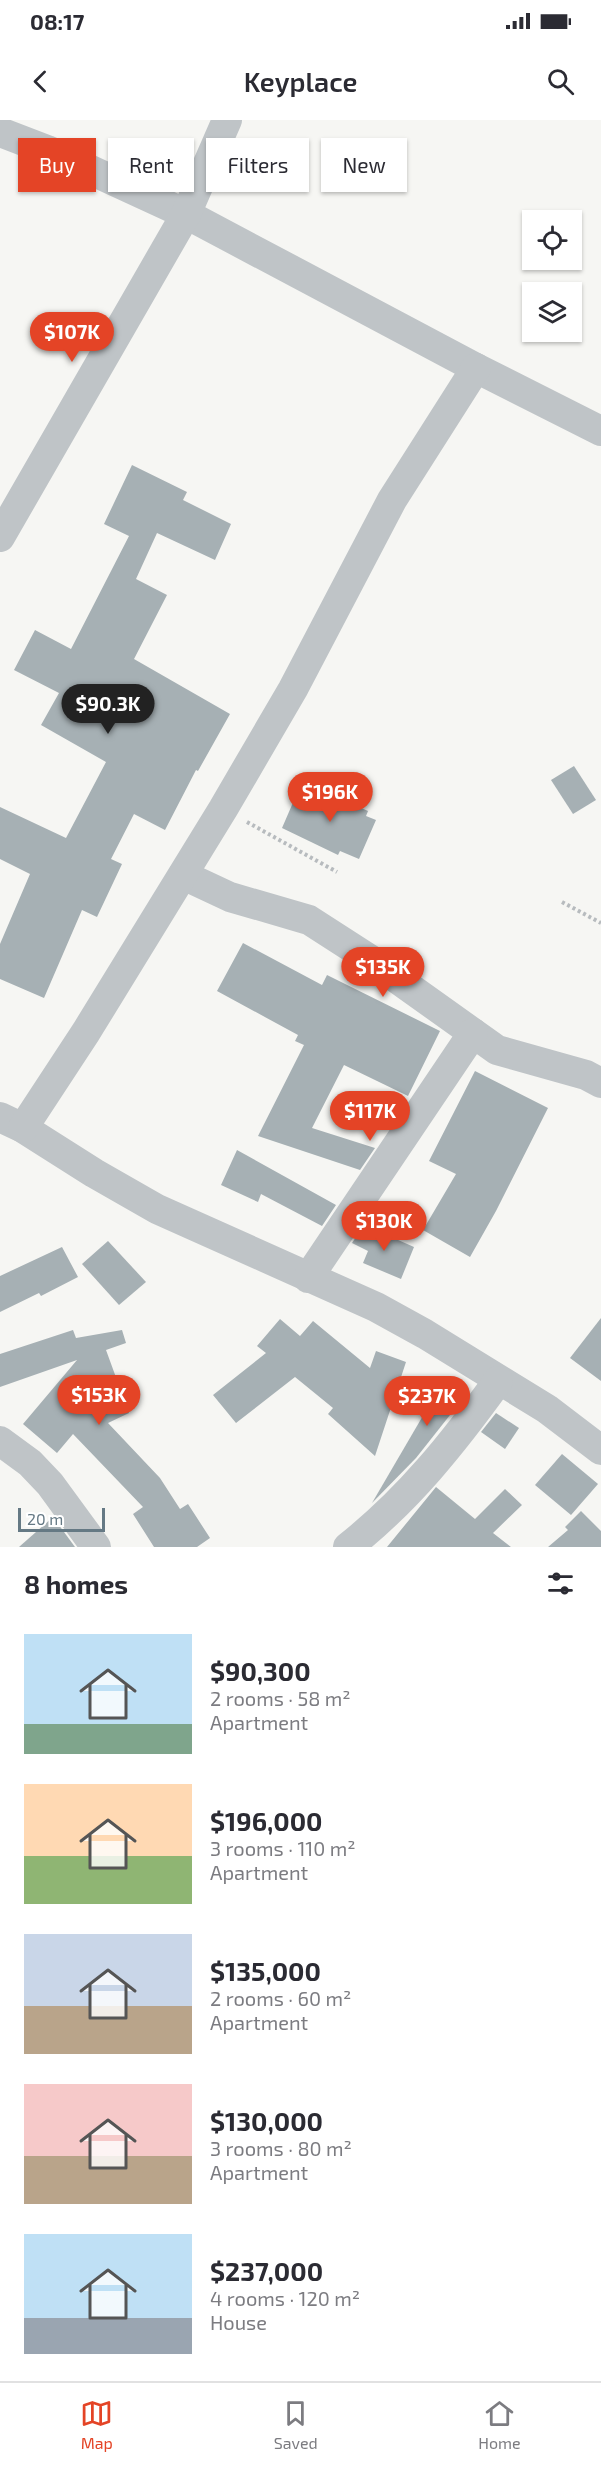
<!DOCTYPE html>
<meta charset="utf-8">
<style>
body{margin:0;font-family:"Exo 2",sans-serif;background:#f2f2f3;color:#2b2b33;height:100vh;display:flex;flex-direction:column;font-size:22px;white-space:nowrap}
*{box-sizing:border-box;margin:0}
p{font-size:20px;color:#7c7c81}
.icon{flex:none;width:33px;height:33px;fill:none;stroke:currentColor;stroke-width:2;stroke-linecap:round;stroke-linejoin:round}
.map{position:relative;height:1427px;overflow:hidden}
.side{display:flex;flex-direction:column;background:#fff;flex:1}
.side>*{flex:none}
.guide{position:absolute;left:18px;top:18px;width:566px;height:54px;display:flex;gap:12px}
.controls{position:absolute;left:522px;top:90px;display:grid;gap:12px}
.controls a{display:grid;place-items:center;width:60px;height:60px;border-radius:0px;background:#fff;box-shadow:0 2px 4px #0004;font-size:30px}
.scale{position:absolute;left:18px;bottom:15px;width:87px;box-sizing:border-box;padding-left:6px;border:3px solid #657984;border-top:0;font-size:16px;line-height:21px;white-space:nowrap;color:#657984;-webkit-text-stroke:4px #fff;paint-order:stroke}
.price{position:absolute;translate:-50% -51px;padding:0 14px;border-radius:21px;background:#e44426;color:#fff;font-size:20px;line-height:39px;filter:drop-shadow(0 2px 3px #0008)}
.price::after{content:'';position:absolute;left:50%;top:36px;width:18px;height:14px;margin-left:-9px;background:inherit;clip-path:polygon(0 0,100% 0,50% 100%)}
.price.on{background:#222;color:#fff}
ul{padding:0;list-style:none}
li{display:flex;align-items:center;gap:18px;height:150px;padding:0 24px}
li span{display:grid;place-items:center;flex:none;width:168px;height:120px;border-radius:0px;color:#555}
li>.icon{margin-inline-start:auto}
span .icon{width:72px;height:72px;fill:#fffc;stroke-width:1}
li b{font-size:26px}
h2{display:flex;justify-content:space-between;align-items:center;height:72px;padding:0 24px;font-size:26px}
.tag{padding:0 21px;border-radius:0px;background:#fff;box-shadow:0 2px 4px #0004;font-size:21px;line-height:54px}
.tag.on{background:#e44426;color:#fff}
.status{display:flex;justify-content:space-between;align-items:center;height:42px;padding:0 30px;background:#fff;direction:ltr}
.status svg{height:16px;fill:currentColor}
header{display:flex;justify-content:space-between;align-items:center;height:78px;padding:0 24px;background:#fff;font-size:27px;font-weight:600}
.tab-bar{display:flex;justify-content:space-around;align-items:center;height:84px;border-top:2px solid #e1e1e2;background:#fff;font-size:16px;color:#7c7c81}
.tab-bar a{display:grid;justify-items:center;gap:3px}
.tab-bar .on{color:#e44426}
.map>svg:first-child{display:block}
.building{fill:#a6b0b4}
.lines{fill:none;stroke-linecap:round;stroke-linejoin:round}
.path{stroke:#b7bbbe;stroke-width:4;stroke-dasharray:3 3;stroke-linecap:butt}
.minor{stroke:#bfc4c7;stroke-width:30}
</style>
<div class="status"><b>08:17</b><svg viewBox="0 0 49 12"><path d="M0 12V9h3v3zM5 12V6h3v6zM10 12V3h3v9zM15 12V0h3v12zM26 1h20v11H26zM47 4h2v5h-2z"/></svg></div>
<header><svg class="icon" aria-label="back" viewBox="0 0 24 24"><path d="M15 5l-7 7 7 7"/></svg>Keyplace<svg class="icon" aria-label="search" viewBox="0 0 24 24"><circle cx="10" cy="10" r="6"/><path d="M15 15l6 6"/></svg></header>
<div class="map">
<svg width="601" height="1427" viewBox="0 0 601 1427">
<rect width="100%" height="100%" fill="#f6f6f3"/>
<g class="building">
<polygon points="132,345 187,372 183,380 231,404 215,440 157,413 136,459 167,475 134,539 230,594 198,651 196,650 165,710 134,694 111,739 122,744 97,797 82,790 44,878 0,859 0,824 30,754 0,739 0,687 66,718 106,642 41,605 59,573 14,550 35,510 71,529 129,416 104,404"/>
<polygon points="574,646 596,680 573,694 551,660"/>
<polygon points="321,670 368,691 366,696 376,700 359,739 340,731 338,735 282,708 298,671 317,680"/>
<polygon points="243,823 322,865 327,855 440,911 408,976 344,945 312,1008 375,1028 360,1050 258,1016 304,925 295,921 298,915 217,871"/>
<polygon points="475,951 548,988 496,1091 470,1137 423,1110 456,1054 429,1041"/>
<polygon points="237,1030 336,1085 322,1106 261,1074 258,1082 221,1065"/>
<polygon points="364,1105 414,1127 401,1159 363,1143 368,1131 352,1123"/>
<polygon points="108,1121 146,1162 119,1185 82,1144"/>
<polygon points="62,1127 78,1157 41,1176 39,1173 0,1192 0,1156"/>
<polygon points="601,1198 601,1261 570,1238"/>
<polygon points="280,1199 300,1216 313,1201 370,1248 376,1231 406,1242 375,1336 328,1294 333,1288 295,1257 236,1303 213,1275 266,1233 257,1226"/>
<polygon points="73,1210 76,1218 122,1210 126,1223 106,1230 129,1293 108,1303 160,1358 180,1389 188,1384 210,1418 197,1427 154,1427 133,1394 143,1387 73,1314 57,1333 23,1304 77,1240 0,1267 0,1234"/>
<polygon points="445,1258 469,1271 416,1338 372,1383"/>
<polygon points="496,1293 519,1308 505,1329 481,1312"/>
<polygon points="562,1334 598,1364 571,1395 535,1365"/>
<polygon points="436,1367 475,1399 505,1369 522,1385 493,1413 511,1427 387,1427"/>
<polygon points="581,1391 601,1411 601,1427 548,1427 568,1410 565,1407"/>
<polygon points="53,1397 75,1427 19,1427"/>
</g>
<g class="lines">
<g class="path">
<polyline points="247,702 337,752"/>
<polyline points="562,782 601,803"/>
</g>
<g class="minor">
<polyline points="0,12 47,30 186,94 476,248 601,311"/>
<polyline points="0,417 186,94 227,0"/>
<polyline points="183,755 230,777 309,800 368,838 497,930 586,955 601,963"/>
<polyline points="0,997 23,1008 94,1053 157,1089 376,1187 425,1214 547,1289 601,1330"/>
<polyline points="23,1008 86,912 223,689 293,569 392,380 476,248"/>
<polyline points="308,1158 473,913"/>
<polyline points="0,1321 30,1343 50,1364 96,1427"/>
<path d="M 348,1427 C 408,1380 454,1322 498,1261"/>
</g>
</g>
</svg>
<div class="controls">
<a><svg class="icon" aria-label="locate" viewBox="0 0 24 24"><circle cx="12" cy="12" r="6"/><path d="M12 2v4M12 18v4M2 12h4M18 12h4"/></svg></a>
<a><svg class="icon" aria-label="layers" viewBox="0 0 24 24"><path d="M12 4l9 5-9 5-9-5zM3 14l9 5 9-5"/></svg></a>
</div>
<div class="scale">20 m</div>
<b class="price" style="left:72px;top:243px">$107K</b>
<b class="price on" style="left:108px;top:615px">$90.3K</b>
<b class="price" style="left:330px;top:703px">$196K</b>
<b class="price" style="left:383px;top:878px">$135K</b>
<b class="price" style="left:370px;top:1022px">$117K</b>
<b class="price" style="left:384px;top:1132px">$130K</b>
<b class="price" style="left:99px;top:1306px">$153K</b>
<b class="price" style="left:427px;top:1307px">$237K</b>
<div class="guide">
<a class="tag on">Buy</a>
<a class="tag">Rent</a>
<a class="tag">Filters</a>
<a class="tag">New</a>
</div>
</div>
<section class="side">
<h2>8 homes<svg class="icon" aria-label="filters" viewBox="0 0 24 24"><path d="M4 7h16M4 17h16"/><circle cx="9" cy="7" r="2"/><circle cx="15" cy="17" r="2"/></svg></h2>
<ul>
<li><span style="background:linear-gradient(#bfe0f5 75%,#7fa58c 0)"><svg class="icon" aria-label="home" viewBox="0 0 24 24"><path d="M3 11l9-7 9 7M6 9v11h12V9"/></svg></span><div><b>$90,300</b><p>2 rooms · 58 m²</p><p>Apartment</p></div></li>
<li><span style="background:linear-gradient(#ffd9b3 60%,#8fb573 0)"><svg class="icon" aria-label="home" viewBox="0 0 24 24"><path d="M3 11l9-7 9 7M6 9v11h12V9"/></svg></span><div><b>$196,000</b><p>3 rooms · 110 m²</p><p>Apartment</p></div></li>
<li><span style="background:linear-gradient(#c9d6e8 60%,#b9a48a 0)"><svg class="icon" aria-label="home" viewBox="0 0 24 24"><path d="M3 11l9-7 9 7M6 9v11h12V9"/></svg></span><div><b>$135,000</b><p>2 rooms · 60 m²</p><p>Apartment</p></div></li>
<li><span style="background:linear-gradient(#f6c9c9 60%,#b9a48a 0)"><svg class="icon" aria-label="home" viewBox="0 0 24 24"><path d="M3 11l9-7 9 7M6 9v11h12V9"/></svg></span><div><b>$130,000</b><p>3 rooms · 80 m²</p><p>Apartment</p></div></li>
<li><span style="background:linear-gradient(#bfe0f5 70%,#9aa5b1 0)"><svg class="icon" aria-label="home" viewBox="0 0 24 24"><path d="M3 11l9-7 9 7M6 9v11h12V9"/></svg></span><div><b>$237,000</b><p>4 rooms · 120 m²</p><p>House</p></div></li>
</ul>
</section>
<nav class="tab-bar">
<a class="on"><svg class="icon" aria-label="map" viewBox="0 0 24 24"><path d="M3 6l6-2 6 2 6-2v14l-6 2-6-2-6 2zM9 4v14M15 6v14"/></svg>Map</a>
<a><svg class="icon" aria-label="saved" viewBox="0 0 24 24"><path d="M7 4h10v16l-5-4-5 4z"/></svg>Saved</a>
<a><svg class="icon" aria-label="home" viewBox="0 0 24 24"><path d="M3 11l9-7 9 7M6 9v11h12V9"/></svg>Home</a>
</nav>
